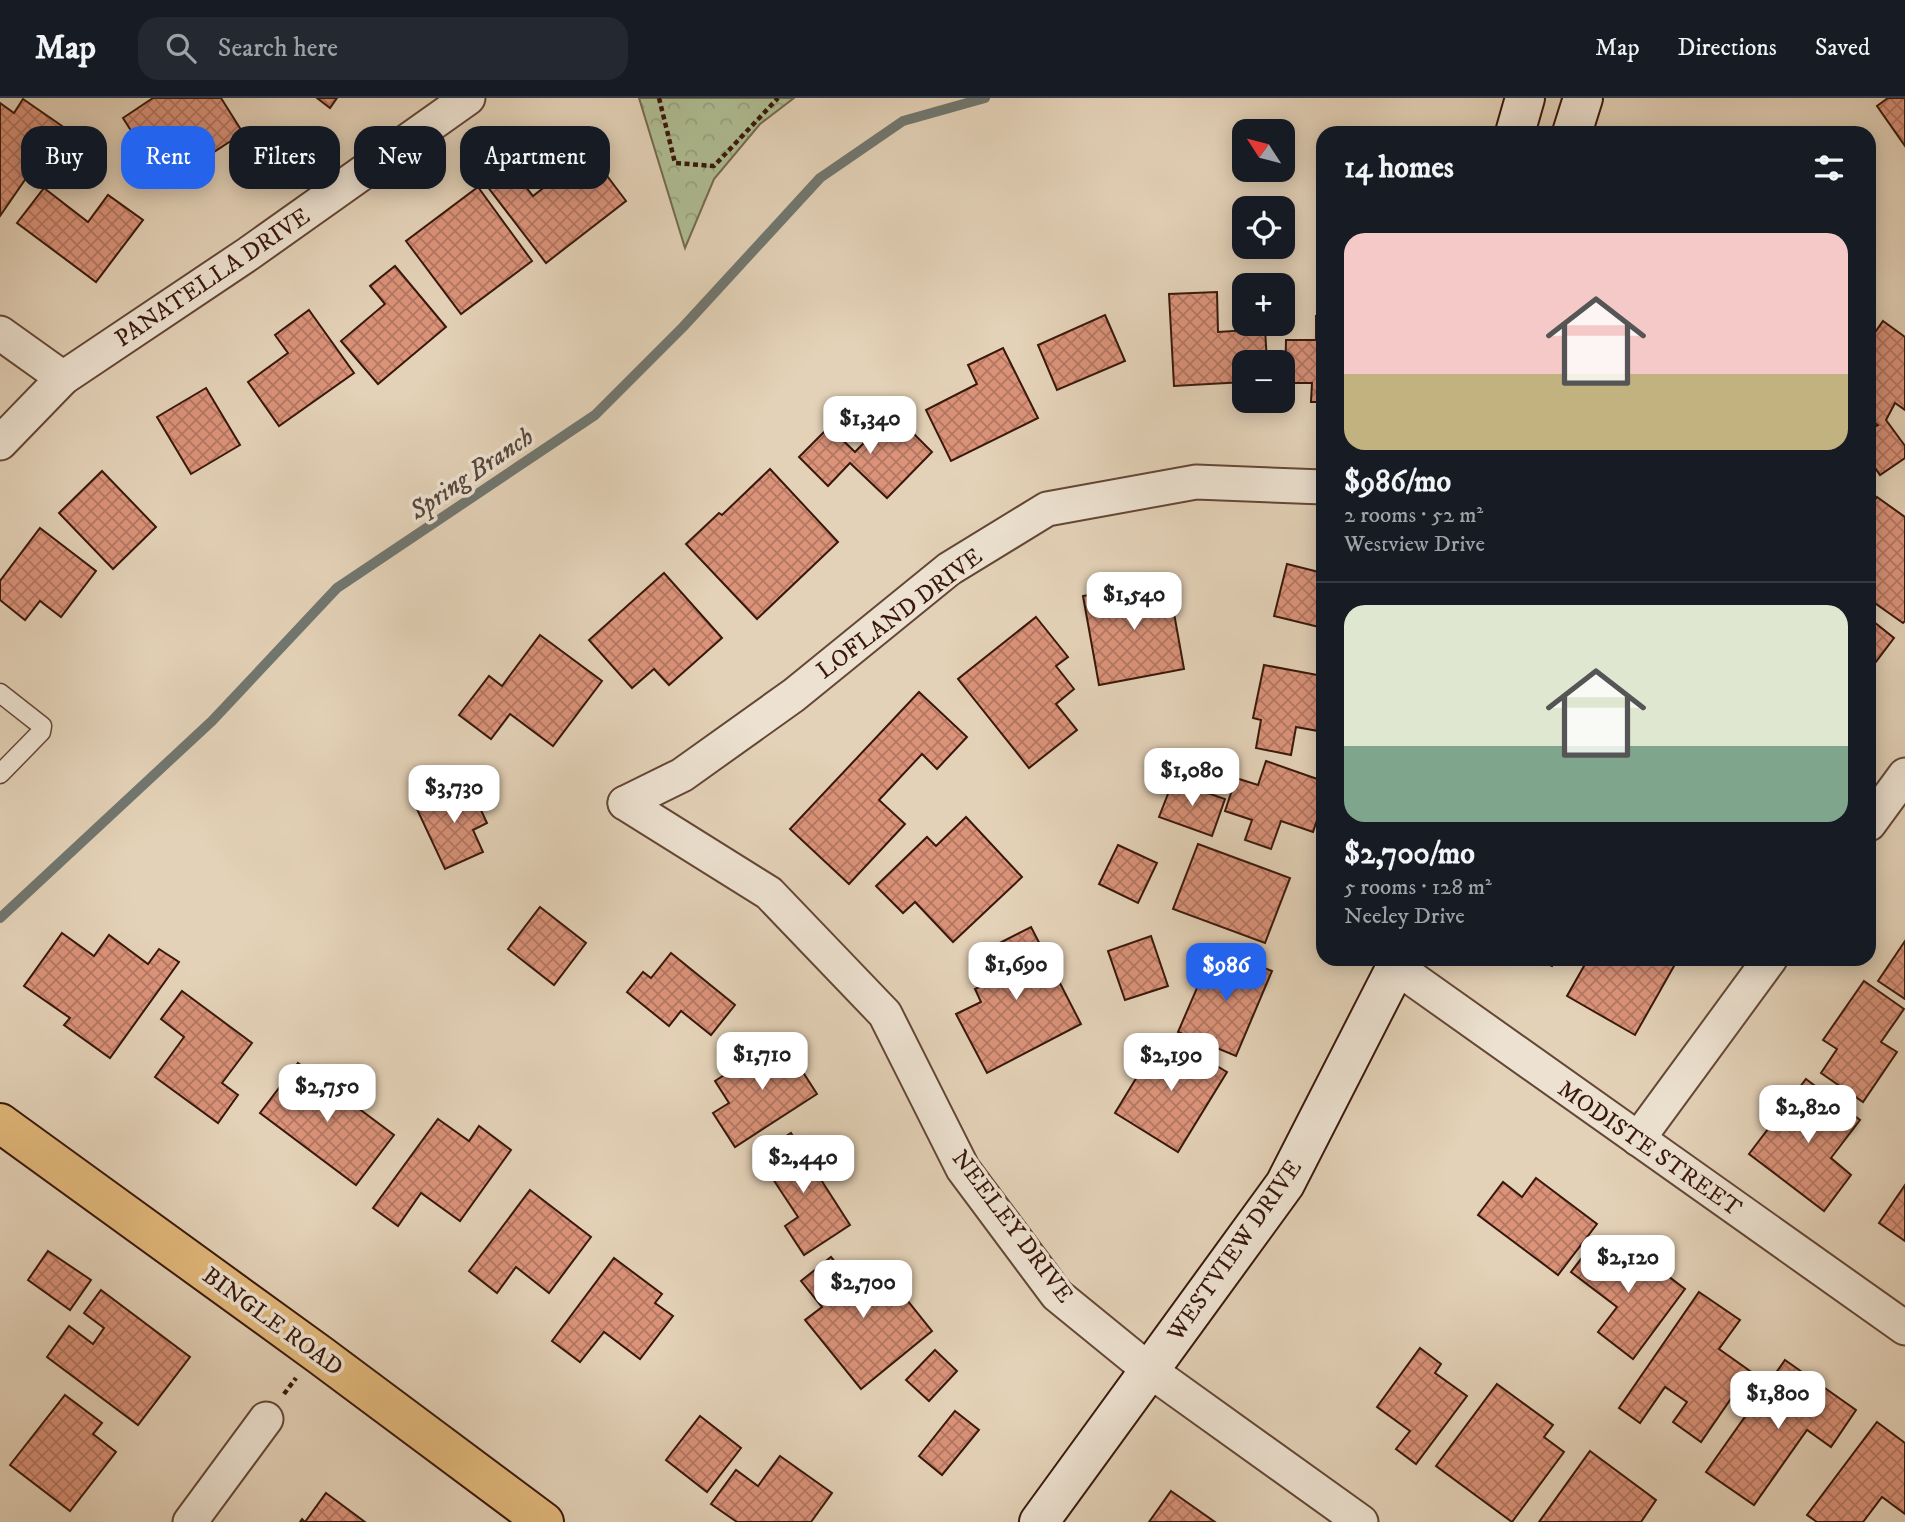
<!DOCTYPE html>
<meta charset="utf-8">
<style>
body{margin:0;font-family:"IM FELL DW Pica",serif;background:#242831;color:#f1f3f6;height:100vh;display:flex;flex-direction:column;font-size:26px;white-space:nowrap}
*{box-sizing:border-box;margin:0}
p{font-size:23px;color:#9ea1a6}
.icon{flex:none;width:38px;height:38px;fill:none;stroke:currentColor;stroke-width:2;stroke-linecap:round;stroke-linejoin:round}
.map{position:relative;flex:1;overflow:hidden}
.side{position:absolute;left:1316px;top:28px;width:560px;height:840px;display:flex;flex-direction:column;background:#171b24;border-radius:21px;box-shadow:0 4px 18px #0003}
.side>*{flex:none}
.banner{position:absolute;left:21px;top:28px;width:665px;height:63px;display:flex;gap:14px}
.needle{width:46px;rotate:306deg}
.fabs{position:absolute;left:1232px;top:21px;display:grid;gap:14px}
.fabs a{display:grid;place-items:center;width:63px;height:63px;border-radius:14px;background:#171b24;box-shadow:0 4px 18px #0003;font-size:35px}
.price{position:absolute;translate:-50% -60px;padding:0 16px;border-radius:14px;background:#fff;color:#222;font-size:23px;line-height:46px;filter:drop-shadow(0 2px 4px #0008)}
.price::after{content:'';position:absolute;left:50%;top:42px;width:21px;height:16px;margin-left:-10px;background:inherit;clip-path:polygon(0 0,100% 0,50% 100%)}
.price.current{background:#2563eb;color:#fff}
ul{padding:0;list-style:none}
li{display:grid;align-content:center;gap:14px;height:371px;padding:0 28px}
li+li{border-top:2px solid #363941}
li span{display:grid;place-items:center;height:217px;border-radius:21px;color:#555}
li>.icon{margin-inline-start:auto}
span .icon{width:126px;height:126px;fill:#fffc;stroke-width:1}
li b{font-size:30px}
h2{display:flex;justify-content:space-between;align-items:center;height:84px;padding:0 28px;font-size:30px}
.chip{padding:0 24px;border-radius:21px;background:#171b24;box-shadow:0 4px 18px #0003;font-size:24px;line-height:63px}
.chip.current{background:#2563eb;color:#fff}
header{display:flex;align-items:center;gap:42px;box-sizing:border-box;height:98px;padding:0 35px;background:#171b24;border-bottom:2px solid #363941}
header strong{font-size:33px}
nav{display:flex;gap:38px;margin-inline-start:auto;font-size:24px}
.search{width:490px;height:63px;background:#242831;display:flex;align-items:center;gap:18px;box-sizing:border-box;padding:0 24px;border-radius:21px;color:#9ea1a6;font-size:26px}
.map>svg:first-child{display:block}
.park{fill:url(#park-crowns);stroke:#746a4f;stroke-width:2}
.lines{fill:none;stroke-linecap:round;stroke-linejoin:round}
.stream{stroke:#717770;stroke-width:10}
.building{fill:url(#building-cross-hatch);stroke:#39180b;stroke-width:2}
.service-casing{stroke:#644636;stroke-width:21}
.minor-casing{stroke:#644636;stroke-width:37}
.secondary-casing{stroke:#39180b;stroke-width:42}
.primary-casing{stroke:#39180b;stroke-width:42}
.path{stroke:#39180b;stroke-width:4.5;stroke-dasharray:5 3.5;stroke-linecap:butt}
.service{stroke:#ede2d1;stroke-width:18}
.minor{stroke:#ede2d1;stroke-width:33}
.secondary{stroke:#ede2d1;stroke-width:38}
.primary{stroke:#e2b97c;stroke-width:38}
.labels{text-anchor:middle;stroke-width:7;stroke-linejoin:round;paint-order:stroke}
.street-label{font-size:24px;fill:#39180b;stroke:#ede2d1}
.water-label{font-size:26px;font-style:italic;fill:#55473e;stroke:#ede2d1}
</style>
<header>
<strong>Map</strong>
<div class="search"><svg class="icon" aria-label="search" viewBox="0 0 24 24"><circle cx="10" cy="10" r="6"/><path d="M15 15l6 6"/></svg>Search here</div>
<nav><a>Map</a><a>Directions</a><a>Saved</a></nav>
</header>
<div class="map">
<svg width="1905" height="1424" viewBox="0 0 1905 1424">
<defs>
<pattern id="park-crowns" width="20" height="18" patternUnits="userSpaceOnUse" patternTransform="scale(1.75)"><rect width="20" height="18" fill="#afbd93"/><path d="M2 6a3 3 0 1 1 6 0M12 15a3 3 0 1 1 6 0" fill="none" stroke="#97a27d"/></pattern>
<pattern id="building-cross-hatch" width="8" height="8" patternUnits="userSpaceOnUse" patternTransform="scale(1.75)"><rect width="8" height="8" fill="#db937a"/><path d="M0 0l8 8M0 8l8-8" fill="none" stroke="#b37762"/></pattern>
</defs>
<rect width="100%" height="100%" fill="#e4d2b8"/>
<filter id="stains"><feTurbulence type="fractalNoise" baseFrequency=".00286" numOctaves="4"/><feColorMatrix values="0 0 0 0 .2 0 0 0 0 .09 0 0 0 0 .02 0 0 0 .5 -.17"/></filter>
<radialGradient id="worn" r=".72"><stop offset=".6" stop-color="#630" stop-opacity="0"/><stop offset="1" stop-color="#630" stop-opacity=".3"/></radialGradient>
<polygon class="park" points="639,0 794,0 760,26 714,81 685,150"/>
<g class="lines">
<polyline class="stream" points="0,820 212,623 337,490 595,317 683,229 820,80 903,23 985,0"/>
</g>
<g class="building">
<polygon points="153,0 221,0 243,35 165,86 123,20"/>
<polygon points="317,0 337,0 330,10"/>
<polygon points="1888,0 1905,0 1905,48 1877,8"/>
<polygon points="23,1 62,28 0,118 0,5 14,15"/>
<polygon points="589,54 626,103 546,165 487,88 511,70 533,98"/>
<polygon points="478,89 532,163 461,216 406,143"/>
<polygon points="44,90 88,124 108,97 143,122 96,184 17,125"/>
<polygon points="395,168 446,229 378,286 341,243 385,206 370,188"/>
<polygon points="1217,194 1218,234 1265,231 1267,264 1244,264 1244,284 1174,288 1169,196"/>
<polygon points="309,212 354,275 279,328 248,284 288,255 275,237"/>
<polygon points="1105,217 1125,263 1057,292 1038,247"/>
<polygon points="1316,218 1323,218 1323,304 1311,304 1312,285 1285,285 1286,242 1316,242"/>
<polygon points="1883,223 1905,239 1905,312 1895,305 1886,322 1905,348 1905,360 1880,377 1869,361 1869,332 1878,327 1869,320 1869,243"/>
<polygon points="1003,250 1038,320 951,363 926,312 977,286 968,267"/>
<polygon points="206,290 240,347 191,376 157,319"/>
<polygon points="893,315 932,354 887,400 850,365 828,388 799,359 829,329 855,354"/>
<polygon points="770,371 838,444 757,521 686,446 719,415 722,417"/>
<polygon points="102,373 156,429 113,471 59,415"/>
<polygon points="1877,399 1905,419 1905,523 1903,525 1869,501 1869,410"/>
<polygon points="40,430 96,473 61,519 40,503 25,522 0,502 0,483"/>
<polygon points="1287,466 1323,475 1323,530 1274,518"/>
<polygon points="664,475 722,540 669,587 654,571 632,590 589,542"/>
<polygon points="1168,482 1184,571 1099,587 1083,498"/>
<polygon points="1036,519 1068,559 1056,568 1074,591 1056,606 1077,632 1029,670 958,581"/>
<polygon points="1869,520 1894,540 1869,573"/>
<polygon points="540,537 602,583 553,648 510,616 491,641 459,617 489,578 502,588"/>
<polygon points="1264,567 1323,578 1323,616 1321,616 1318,633 1296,629 1291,657 1256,650 1261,622 1253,620"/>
<polygon points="919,594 967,639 937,671 922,656 879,702 905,726 849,786 790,731"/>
<polygon points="1266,663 1323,683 1323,721 1318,719 1313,734 1281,723 1271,751 1245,742 1252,722 1225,713 1236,680 1258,687"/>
<polygon points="1173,683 1225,701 1212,738 1159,719"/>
<polygon points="468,684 487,725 473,732 483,754 445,771 416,709"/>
<polygon points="966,719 1022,779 953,844 915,804 903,815 876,788 927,739 936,748"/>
<polygon points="1198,746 1290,780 1265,845 1173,811"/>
<polygon points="1118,747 1157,765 1138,805 1099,786"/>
<polygon points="540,809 586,845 554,887 508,851"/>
<polygon points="1031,829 1081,926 987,975 956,916 981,904 975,891 988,885 974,858"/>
<polygon points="62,835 94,858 109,837 148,866 159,851 179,864 110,960 64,927 70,920 24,888"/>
<polygon points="1151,838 1168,888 1125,902 1108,853"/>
<polygon points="1905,843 1905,901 1878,883"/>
<polygon points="1221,852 1272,873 1236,958 1178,934 1203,876 1210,879"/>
<polygon points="671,855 735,907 711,937 681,913 669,928 627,894 643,874 651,880"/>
<polygon points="1535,861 1555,861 1552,868"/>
<polygon points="1588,861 1678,861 1635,937 1567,898"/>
<polygon points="1864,883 1904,911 1881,944 1897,954 1863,1004 1821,975 1837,951 1823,942"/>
<polygon points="182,893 252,945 222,985 238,997 218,1025 155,979 184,939 161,921"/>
<polygon points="1163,936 1227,974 1178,1054 1115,1015"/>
<polygon points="781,940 817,996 735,1049 713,1015 729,1005 715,983"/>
<polygon points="298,965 394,1037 356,1087 260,1015"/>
<polygon points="1806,981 1860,1022 1831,1060 1851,1077 1824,1113 1749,1056"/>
<polygon points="438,1021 469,1043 479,1028 511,1052 460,1123 421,1095 398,1128 373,1110"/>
<polygon points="791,1035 850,1127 804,1157 785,1128 798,1119 757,1057"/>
<polygon points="1536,1080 1597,1126 1558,1177 1478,1117 1503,1084 1522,1099"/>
<polygon points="1905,1087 1905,1143 1879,1125"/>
<polygon points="530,1092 591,1139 549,1195 516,1169 497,1195 469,1173"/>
<polygon points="1597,1140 1630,1165 1638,1155 1685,1191 1633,1261 1598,1234 1617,1209 1571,1174"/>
<polygon points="48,1153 91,1182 70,1212 28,1182"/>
<polygon points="831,1159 854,1187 879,1167 932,1233 861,1291 805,1222 822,1209 801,1183"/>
<polygon points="614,1160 662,1196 655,1205 673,1218 640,1261 604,1234 580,1264 552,1243"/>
<polygon points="101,1192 190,1259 138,1327 47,1259 69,1228 93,1246 104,1230 84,1215"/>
<polygon points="1699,1194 1740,1222 1719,1251 1750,1273 1701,1344 1673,1324 1687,1304 1665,1289 1640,1325 1619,1310"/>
<polygon points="1420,1250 1441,1266 1435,1275 1467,1298 1416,1366 1396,1351 1410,1333 1377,1309"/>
<polygon points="935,1252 957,1273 929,1303 906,1282"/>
<polygon points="1785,1262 1856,1312 1831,1349 1807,1332 1754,1407 1706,1374"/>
<polygon points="1497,1286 1553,1327 1544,1339 1564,1354 1512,1424 1436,1368"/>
<polygon points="65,1297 102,1325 93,1336 116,1354 70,1413 10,1367"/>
<polygon points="955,1313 979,1332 942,1377 919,1358"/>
<polygon points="700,1318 741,1350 707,1394 666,1362"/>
<polygon points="1877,1324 1905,1345 1905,1416 1882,1399 1863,1424 1817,1424 1807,1417"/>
<polygon points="1590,1353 1656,1402 1641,1424 1539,1424"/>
<polygon points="780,1358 832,1395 811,1424 737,1424 711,1406 736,1372 758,1388"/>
<polygon points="1171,1393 1215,1424 1149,1424"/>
<polygon points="326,1395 365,1424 300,1424 302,1421 305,1424"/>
</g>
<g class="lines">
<g class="service-casing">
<polyline id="service" points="0,595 42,628 41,634 0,676"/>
</g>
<g class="minor-casing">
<g id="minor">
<polyline points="0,235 63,280"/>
<polyline points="0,345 63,280 248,156 468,0"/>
<polyline points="625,705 769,795 885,916 963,1071 1057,1197 1149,1272 1361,1424"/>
<polyline points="625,705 682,677 794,597 949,471 1047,411 1196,384 1323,389"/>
<polyline points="1869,726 1905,677"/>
<polyline points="1396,869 1905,1230"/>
<polyline points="1638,1041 1770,861"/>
<polyline points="190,1424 266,1321"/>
</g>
</g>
<g class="secondary-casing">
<g id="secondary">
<polyline points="1515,35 1525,0"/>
<polyline points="1572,35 1583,0"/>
<polyline points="1039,1424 1285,1086 1396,869 1398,861"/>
</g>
</g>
<g class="primary-casing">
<polyline id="primary" points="0,1025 320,1257 544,1424"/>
</g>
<g class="path">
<polyline points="659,0 675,65 714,68 778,0"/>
<polyline points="284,1296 296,1280"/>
</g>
<use href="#service" class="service"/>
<use href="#minor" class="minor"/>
<use href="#secondary" class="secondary"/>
<use href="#primary" class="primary"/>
</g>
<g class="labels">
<g class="street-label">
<text transform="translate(212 179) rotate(-34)" y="8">PANATELLA DRIVE</text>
<text transform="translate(899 515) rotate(-37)" y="8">LOFLAND DRIVE</text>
<text transform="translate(1650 1050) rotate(35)" y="8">MODISTE STREET</text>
<text transform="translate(1013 1128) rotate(53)" y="8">NEELEY DRIVE</text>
<text transform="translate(1234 1152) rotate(-55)" y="8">WESTVIEW DRIVE</text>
<text transform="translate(273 1223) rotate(36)" y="8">BINGLE ROAD</text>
</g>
<g class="water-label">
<text transform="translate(471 375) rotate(-34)" y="9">Spring Branch</text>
</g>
</g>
<rect width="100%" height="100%" filter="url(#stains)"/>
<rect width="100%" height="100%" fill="url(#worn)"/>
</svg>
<div class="fabs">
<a><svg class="needle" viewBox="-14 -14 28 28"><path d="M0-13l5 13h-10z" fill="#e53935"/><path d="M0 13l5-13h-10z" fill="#9ea1a6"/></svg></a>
<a><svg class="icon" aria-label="locate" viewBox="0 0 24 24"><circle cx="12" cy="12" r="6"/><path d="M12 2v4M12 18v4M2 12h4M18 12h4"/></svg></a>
<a>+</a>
<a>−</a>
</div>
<b class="price" style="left:870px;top:358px">$1,340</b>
<b class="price" style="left:1134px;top:534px">$1,540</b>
<b class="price" style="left:1192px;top:710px">$1,080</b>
<b class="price" style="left:454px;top:727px">$3,730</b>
<b class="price" style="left:1016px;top:904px">$1,690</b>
<b class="price current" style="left:1226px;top:905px">$986</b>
<b class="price" style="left:762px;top:994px">$1,710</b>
<b class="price" style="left:1171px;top:995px">$2,190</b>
<b class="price" style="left:327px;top:1026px">$2,750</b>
<b class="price" style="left:1808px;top:1047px">$2,820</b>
<b class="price" style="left:803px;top:1097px">$2,440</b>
<b class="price" style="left:1628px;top:1197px">$2,120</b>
<b class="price" style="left:863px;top:1222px">$2,700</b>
<b class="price" style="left:1778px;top:1333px">$1,800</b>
<div class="banner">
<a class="chip">Buy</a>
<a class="chip current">Rent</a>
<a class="chip">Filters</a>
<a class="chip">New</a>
<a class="chip">Apartment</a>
</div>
<section class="side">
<h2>14 homes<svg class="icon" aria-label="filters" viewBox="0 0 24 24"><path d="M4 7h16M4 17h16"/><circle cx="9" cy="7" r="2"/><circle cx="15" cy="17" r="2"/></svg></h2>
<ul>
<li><span style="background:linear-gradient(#f6c9c9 65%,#c2b280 0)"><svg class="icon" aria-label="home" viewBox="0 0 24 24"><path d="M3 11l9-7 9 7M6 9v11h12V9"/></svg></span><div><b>$986/mo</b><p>2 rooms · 52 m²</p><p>Westview Drive</p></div></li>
<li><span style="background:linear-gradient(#dfe7d0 65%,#7fa58c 0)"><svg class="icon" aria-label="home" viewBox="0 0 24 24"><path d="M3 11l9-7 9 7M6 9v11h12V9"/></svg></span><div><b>$2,700/mo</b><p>5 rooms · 128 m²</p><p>Neeley Drive</p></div></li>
</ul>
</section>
</div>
